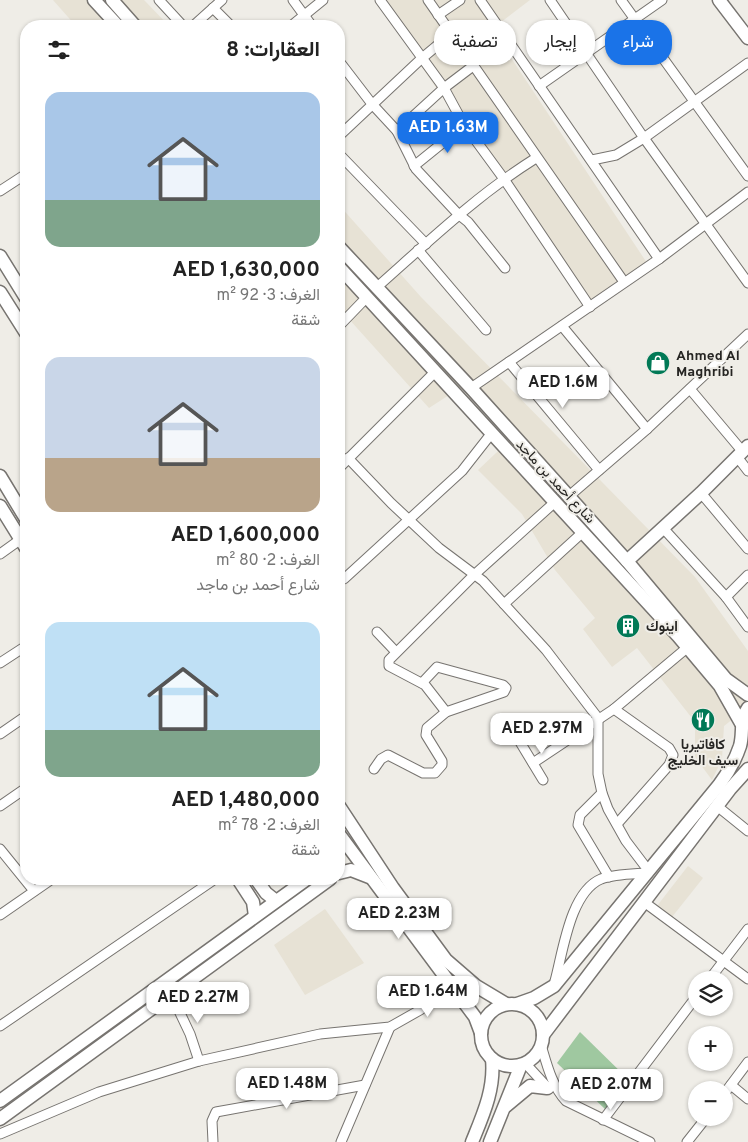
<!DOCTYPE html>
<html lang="ar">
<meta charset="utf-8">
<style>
body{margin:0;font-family:Overpass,Vazirmatn,sans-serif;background:#f6f6f6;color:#222;direction:rtl;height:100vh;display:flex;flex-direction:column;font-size:19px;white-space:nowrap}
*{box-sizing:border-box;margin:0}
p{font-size:16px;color:#767676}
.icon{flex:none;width:28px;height:28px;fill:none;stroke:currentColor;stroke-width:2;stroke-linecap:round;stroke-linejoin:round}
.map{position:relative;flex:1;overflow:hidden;direction:ltr}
.sheet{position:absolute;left:20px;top:20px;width:325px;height:865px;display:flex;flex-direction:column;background:#fff;border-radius:20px;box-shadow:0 1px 4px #0004;direction:rtl}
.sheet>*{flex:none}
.hud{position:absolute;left:360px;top:20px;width:312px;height:45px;direction:rtl;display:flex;gap:10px}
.tools{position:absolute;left:688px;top:971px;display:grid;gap:10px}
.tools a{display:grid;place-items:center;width:45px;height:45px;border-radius:50%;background:#fff;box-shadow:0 1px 4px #0004;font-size:25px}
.price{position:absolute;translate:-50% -42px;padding:0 11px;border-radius:10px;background:#fff;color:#222;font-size:16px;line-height:32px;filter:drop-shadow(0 1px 2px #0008)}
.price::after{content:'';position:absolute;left:50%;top:30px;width:15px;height:11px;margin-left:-8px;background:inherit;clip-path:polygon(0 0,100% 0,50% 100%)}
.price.active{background:#1a73e8;color:#fff}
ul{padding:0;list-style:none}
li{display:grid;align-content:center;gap:10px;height:265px;padding:0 25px}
li span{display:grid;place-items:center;height:155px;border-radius:15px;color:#555}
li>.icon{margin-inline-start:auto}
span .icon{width:90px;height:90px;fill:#fffc;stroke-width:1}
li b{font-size:21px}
h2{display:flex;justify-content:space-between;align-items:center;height:60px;padding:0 25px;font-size:21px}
.pill{padding:0 18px;border-radius:20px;background:#fff;box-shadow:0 1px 4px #0004;font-size:18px;line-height:45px}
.pill.active{background:#1a73e8;color:#fff}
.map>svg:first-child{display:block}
.built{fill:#e7e2d5}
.green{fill:#9fc8a0}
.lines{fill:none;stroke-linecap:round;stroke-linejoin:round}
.street-casing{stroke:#777470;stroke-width:11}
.secondary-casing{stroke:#777470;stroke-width:15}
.street{stroke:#fff;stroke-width:9}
.secondary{stroke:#fff;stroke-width:12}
.labels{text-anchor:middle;stroke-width:4;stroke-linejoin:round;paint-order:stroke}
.poi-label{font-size:14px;font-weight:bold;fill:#262523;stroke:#efede7;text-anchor:start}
.street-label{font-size:14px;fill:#262523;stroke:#efede7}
</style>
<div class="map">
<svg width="748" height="1142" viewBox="0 0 748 1142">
<rect width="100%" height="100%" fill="#efede7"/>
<g class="built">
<polygon points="53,0 144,0 169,26 76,26"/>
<polygon points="376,0 530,0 492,29 649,266 586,307"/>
<polygon points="339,205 421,297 695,577 748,651 748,707 724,726 722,759 712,780 695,757 695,722 637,648 612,667 583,629 595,618 555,570 522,514 478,470 513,437 463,386 429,408 339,308"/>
<polygon points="688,866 703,878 672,917 657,906"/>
<polygon points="325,909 364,963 305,995 274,945"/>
</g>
<polygon class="green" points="580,1032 630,1081 606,1110 557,1063"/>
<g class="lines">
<g class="street-casing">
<g id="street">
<polyline points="159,0 183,26"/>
<polyline points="293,0 312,26"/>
<polyline points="380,0 444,88 463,123 461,128 414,166"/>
<polyline points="428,0 624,282"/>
<polyline points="480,0 659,259"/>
<polyline points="550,0 644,138 748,283"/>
<polyline points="621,0 748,176"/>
<polyline points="213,8 231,26"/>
<polyline points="438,15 460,0"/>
<polyline points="193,26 222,0"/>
<polyline points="291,26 323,0"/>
<polyline points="339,61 372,104 397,131 416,169 458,214 468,222 505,268"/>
<polyline points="539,86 662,0"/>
<polyline points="463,123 504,179 590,307"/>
<polyline points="397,131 444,88 473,66"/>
<polyline points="339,136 421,59 451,34"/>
<polyline points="339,154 426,244"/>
<polyline points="592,160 616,155 644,138 748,63"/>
<polyline points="0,191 26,174"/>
<polyline points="418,250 486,330"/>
<path d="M 376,288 C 428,242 477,195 536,158"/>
<polyline points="339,326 367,297"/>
<polyline points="562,326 647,429"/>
<polyline points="509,362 599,470"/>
<polyline points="471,388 659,259 748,192"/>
<polyline points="690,389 743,452"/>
<polyline points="348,458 391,503 439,548 483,581 546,650 598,718 598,774 602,793 608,809 626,841 648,870"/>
<polyline points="738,458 748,471"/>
<polyline points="339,468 435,372"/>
<polyline points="701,493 748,549"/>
<polyline points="568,497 647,429 748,334"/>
<polyline points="663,528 726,597 748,627"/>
<polyline points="0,554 21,539"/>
<polyline points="344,579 462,471 491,434"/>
<polyline points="726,597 748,575"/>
<polyline points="504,604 583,532"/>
<polyline points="377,632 396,652"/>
<polyline points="0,663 26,646"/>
<polyline points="614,709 669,748 673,755 669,765 617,824"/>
<polyline points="446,712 425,685 389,666 389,660 474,575 555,502"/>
<polyline points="0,734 26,716"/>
<polyline points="520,742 543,780"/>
<polyline points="533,763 614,709 688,647"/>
<polyline points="374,769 381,759 388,755 423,773 435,773 442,765 442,761 426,735 427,728 446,712 504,692 506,688 503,685 437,667 422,683"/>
<polyline points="602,793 580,815 578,825 609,877"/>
<polyline points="0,806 26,788"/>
<polyline points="717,806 748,831"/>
<polyline points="0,849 34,891"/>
<polyline points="644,902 748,979"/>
<polyline points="0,915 52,879"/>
<polyline points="709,980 748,929"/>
<path d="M 555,981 C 563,952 570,892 601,879 C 614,874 632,874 646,873"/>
<polyline points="172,996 190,1034 199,1061"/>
<polyline points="0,1026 215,879"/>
<path d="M 541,1045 C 547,1065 552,1086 566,1101 L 650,1142"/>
<polyline points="525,1063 549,1089"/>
<polyline points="731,1085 748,1099"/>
<polyline points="724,1094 748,1062"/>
<polyline points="603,1120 696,997"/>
<polyline points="0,1134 99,1092 199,1061 320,1034 390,1027 420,1010 449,985"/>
<polyline points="213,1142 212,1121 216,1112 365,1085"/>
<polyline points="341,1142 390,1027"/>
<polyline points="687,1142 706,1118"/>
</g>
</g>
<g class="secondary-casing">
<g id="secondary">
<polyline points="94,0 118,26"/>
<polyline points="112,0 135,26"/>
<polyline points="719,0 748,38"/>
<polyline points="339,247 471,388 627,561 726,679 748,695"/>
<polyline points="0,256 26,298"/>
<polyline points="339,267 678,636 720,686 741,723"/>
<polyline points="0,292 26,333"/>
<polyline points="0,476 26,519"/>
<polyline points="0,506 26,548"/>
<polyline points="627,561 701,493 748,446"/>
<polyline points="339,806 393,888 446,960 476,986 506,1004"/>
<polyline points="339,834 475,1017 481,1033"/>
<polyline points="339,873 351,870 369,877"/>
<polyline points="238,879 253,902 255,916"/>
<polyline points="256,879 266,893 276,901"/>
<path d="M 517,1004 L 534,998 L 554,986 L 719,785 C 728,773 735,761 740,746 C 744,732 739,720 748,708"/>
<circle cx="512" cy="1035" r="31"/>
<polyline points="543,1035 730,789 748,769"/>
<polyline points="0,1101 307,879"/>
<polyline points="506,1106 530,1086 547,1088"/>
<polyline points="0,1119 330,879"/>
<path d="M 472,1142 C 483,1115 495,1089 492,1059"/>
<polyline points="490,1142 521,1065"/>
</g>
</g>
<use href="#street" class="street"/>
<use href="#secondary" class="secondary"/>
</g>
<defs>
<g id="shop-disc" transform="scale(1.25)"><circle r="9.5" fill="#017956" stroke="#efede7"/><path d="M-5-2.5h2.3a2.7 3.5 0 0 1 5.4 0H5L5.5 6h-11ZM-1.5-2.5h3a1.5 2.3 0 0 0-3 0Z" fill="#fff"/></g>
<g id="building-disc" transform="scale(1.25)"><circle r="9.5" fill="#017956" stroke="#efede7"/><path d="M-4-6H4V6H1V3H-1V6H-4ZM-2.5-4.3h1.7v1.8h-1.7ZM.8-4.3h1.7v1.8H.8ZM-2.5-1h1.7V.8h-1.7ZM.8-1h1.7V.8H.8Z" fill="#fff"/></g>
<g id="restaurant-disc" transform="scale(1.25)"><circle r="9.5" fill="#017956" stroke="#efede7"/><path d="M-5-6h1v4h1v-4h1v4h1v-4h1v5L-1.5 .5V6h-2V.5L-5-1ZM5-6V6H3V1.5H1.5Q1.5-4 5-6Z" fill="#fff"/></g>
</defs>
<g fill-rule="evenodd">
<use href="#shop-disc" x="658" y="363"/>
<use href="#building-disc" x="628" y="626"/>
<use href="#restaurant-disc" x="703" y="720"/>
</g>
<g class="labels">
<g class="poi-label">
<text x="676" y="360">Ahmed Al<tspan x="676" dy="16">Maghribi</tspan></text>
<text x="646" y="631">اينوك</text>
<text x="703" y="749" text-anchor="middle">كافاتيريا<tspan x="703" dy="16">سيف الخليج</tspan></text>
</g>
<g class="street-label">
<text transform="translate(556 481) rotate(47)" y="5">شارع أحمد بن ماجد</text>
</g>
</g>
</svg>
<div class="tools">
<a><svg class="icon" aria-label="layers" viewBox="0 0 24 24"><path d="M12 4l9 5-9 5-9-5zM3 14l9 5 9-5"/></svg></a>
<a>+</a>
<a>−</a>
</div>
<b class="price active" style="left:448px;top:154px">AED 1.63M</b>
<b class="price" style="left:563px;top:409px">AED 1.6M</b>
<b class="price" style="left:542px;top:755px">AED 2.97M</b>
<b class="price" style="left:399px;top:940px">AED 2.23M</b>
<b class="price" style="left:428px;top:1018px">AED 1.64M</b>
<b class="price" style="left:198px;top:1024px">AED 2.27M</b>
<b class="price" style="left:287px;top:1110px">AED 1.48M</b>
<b class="price" style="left:611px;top:1111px">AED 2.07M</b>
<div class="hud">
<a class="pill active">شراء</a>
<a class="pill">إيجار</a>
<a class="pill">تصفية</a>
</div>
<section class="sheet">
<h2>العقارات: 8<svg class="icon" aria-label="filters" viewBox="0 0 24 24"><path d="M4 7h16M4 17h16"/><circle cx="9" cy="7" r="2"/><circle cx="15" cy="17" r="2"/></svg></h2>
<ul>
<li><span style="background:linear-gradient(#a9c7e8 70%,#7fa58c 0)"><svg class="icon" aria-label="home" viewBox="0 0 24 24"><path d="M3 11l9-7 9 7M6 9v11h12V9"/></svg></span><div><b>AED 1,630,000</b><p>الغرف: 3 · 92 m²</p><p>شقة</p></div></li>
<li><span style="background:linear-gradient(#c9d6e8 65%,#b9a48a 0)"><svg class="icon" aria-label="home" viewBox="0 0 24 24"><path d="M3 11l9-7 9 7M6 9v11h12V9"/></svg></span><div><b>AED 1,600,000</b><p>الغرف: 2 · 80 m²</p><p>شارع أحمد بن ماجد</p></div></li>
<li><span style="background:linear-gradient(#bfe0f5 70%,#7fa58c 0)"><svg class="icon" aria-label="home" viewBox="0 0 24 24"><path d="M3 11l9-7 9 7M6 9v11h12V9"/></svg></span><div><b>AED 1,480,000</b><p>الغرف: 2 · 78 m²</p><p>شقة</p></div></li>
</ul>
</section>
</div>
